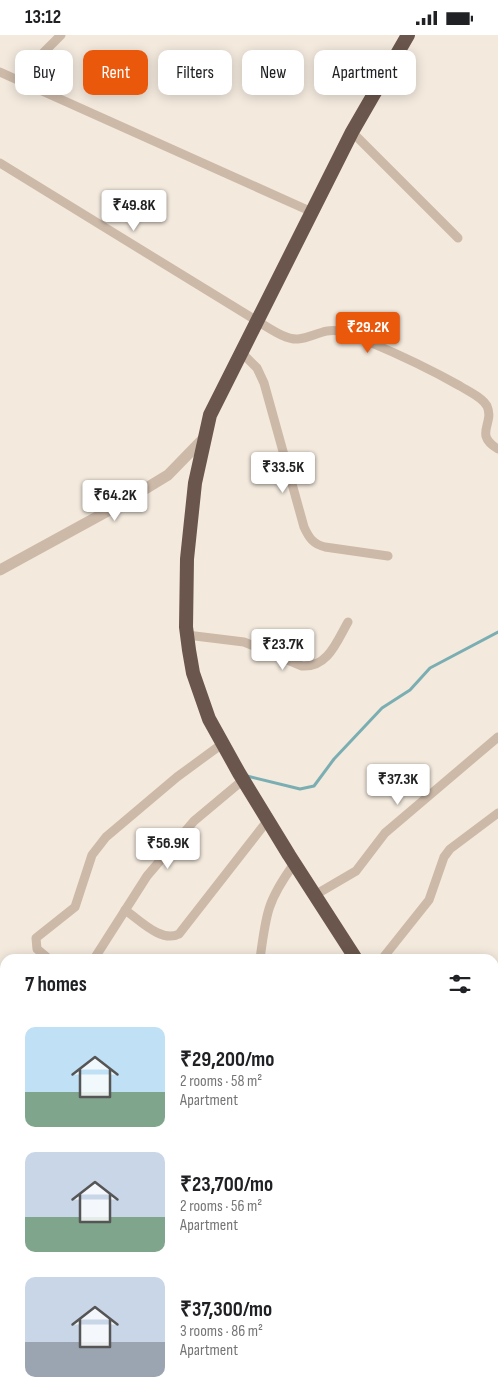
<!DOCTYPE html>
<meta charset="utf-8">
<style>
body{margin:0;font-family:"Sofia Sans Condensed",sans-serif;background:#f6f6f6;color:#202124;height:100vh;display:flex;flex-direction:column;font-size:19px;white-space:nowrap}
*{box-sizing:border-box;margin:0}
p{font-size:16px;color:#757577}
.icon{flex:none;width:28px;height:28px;fill:none;stroke:currentColor;stroke-width:2;stroke-linecap:round;stroke-linejoin:round}
.map{position:relative;flex:1;overflow:hidden}
.details{position:absolute;left:0px;top:919px;width:499px;height:446px;display:flex;flex-direction:column;background:#fff;border-radius:15px 15px 0 0;box-shadow:0 2px 12px #0003}
.details>*{flex:none}
.top-card{position:absolute;left:15px;top:15px;width:469px;height:45px;display:flex;gap:10px}
.price{position:absolute;translate:-50% -42px;padding:0 11px;border-radius:5px;background:#fff;color:#222;font-size:16px;line-height:32px;filter:drop-shadow(0 1px 2px #0008)}
.price::after{content:'';position:absolute;left:50%;top:30px;width:15px;height:11px;margin-left:-8px;background:inherit;clip-path:polygon(0 0,100% 0,50% 100%)}
.price.on{background:#ea580c;color:#fff}
ul{padding:0;list-style:none}
li{display:flex;align-items:center;gap:15px;height:125px;padding:0 25px}
li span{display:grid;place-items:center;flex:none;width:140px;height:100px;border-radius:10px;color:#555}
li>.icon{margin-inline-start:auto}
span .icon{width:60px;height:60px;fill:#fffc;stroke-width:1}
li b{font-size:21px}
h2{display:flex;justify-content:space-between;align-items:center;height:60px;padding:0 25px;font-size:21px}
.tag{padding:0 18px;border-radius:10px;background:#fff;box-shadow:0 2px 12px #0003;font-size:18px;line-height:45px}
.tag.on{background:#ea580c;color:#fff}
.status{display:flex;justify-content:space-between;align-items:center;height:35px;padding:0 25px;background:#fff;direction:ltr}
.status svg{height:14px;fill:currentColor}
.map>svg:first-child{display:block}
.lines{fill:none;stroke-linecap:round;stroke-linejoin:round}
.stream{stroke:#7aaeb2;stroke-width:3}
.minor{stroke:#ccb9a8;stroke-width:9}
.tertiary{stroke:#ccb9a8;stroke-width:11}
.trunk{stroke:#6a564c;stroke-width:14}
</style>
<div class="status"><b>13:12</b><svg viewBox="0 0 49 12"><path d="M0 12V9h3v3zM5 12V6h3v6zM10 12V3h3v9zM15 12V0h3v12zM26 1h20v11H26zM47 4h2v5h-2z"/></svg></div>
<div class="map">
<svg width="498" height="1364" viewBox="0 0 498 1364">
<rect width="100%" height="100%" fill="#f3e9dd"/>
<g class="lines">
<polyline class="stream" points="247,741 300,754 314,751 334,724 382,673 410,655 430,633 498,597"/>
<g class="minor">
<polyline points="0,37 312,177"/>
<polyline points="18,43 61,0"/>
<polyline points="352,97 458,203"/>
<path d="M 0,128 L 257,286 C 268,292 285,305 298,304 C 312,303 324,293 339,296 C 348,297 358,302 367,306 C 398,319 430,334 460,351 C 468,356 482,362 487,371 C 495,389 473,399 498,414"/>
<path d="M 241,317 L 257,333 L 264,348 L 304,492 C 309,503 313,509 325,512 L 388,521"/>
<path d="M 187,600 L 244,607 L 302,631 C 328,633 337,606 348,587"/>
<polyline points="315,860 356,836 385,798 498,702"/>
<path d="M 125,875 C 140,885 161,908 179,899 L 268,785"/>
<polyline points="49,924 37,914 36,903 75,872 92,820 106,802 177,742 222,709"/>
<polyline points="94,924 147,841 194,786 243,745"/>
<path d="M 260,924 C 266,879 267,866 294,829"/>
<polyline points="382,924 429,865 444,822 450,814 498,778"/>
<polyline points="494,943 498,942"/>
<polyline points="0,952 3,948"/>
<polyline points="0,1097 5,1089"/>
<polyline points="494,1220 498,1219"/>
<polyline points="0,1303 5,1301"/>
<polyline points="494,1328 498,1328"/>
<polyline points="149,1360 150,1364"/>
<polyline points="305,1360 306,1364"/>
<polyline points="372,1360 373,1364"/>
<polyline points="48,1364 60,1360"/>
</g>
<polyline class="tertiary" points="0,535 117,471 168,440 204,403"/>
<g class="trunk">
<polyline points="356,924 289,820 239,738 209,684 193,638 189,615 186,592 187,524 195,448 210,380 352,97 408,0"/>
<polyline points="494,1138 498,1145"/>
</g>
</g>
</svg>
<b class="price" style="left:134px;top:197px">₹49.8K</b>
<b class="price on" style="left:368px;top:319px">₹29.2K</b>
<b class="price" style="left:283px;top:459px">₹33.5K</b>
<b class="price" style="left:115px;top:487px">₹64.2K</b>
<b class="price" style="left:283px;top:636px">₹23.7K</b>
<b class="price" style="left:398px;top:771px">₹37.3K</b>
<b class="price" style="left:168px;top:835px">₹56.9K</b>
<div class="top-card">
<a class="tag">Buy</a>
<a class="tag on">Rent</a>
<a class="tag">Filters</a>
<a class="tag">New</a>
<a class="tag">Apartment</a>
</div>
<section class="details">
<h2>7 homes<svg class="icon" aria-label="filters" viewBox="0 0 24 24"><path d="M4 7h16M4 17h16"/><circle cx="9" cy="7" r="2"/><circle cx="15" cy="17" r="2"/></svg></h2>
<ul>
<li><span style="background:linear-gradient(#bfe0f5 65%,#7fa58c 0)"><svg class="icon" aria-label="home" viewBox="0 0 24 24"><path d="M3 11l9-7 9 7M6 9v11h12V9"/></svg></span><div><b>₹29,200/mo</b><p>2 rooms · 58 m²</p><p>Apartment</p></div></li>
<li><span style="background:linear-gradient(#c9d6e8 65%,#7fa58c 0)"><svg class="icon" aria-label="home" viewBox="0 0 24 24"><path d="M3 11l9-7 9 7M6 9v11h12V9"/></svg></span><div><b>₹23,700/mo</b><p>2 rooms · 56 m²</p><p>Apartment</p></div></li>
<li><span style="background:linear-gradient(#c9d6e8 65%,#9aa5b1 0)"><svg class="icon" aria-label="home" viewBox="0 0 24 24"><path d="M3 11l9-7 9 7M6 9v11h12V9"/></svg></span><div><b>₹37,300/mo</b><p>3 rooms · 86 m²</p><p>Apartment</p></div></li>
</ul>
</section>
</div>
